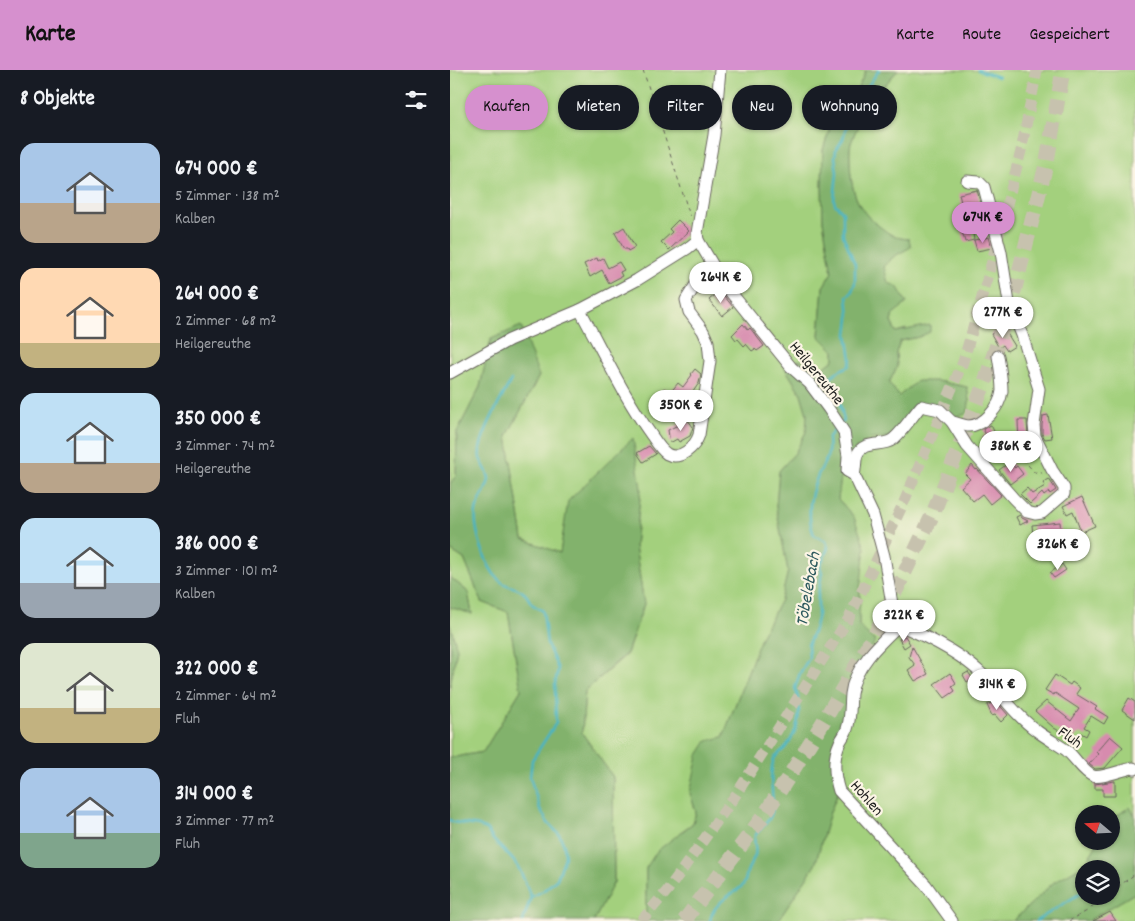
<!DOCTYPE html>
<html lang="de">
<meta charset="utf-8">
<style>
body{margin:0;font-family:Dekko,sans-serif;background:#242831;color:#f1f3f6;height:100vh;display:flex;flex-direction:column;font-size:19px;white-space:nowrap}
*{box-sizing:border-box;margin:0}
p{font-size:16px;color:#9ea1a6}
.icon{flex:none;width:28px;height:28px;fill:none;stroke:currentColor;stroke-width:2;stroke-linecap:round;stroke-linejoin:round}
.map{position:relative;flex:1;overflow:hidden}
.side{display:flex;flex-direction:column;background:#171b24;width:450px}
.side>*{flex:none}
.hud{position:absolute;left:15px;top:15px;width:475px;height:45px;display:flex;gap:10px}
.needle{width:32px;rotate:289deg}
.tools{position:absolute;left:625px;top:735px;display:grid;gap:10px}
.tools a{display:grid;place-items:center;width:45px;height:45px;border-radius:50%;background:#171b24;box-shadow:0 1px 4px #0004;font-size:25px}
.price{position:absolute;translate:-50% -42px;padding:0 11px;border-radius:18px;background:#fff;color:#222;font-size:16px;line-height:32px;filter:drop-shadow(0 1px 2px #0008)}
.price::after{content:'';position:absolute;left:50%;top:30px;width:15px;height:11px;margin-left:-8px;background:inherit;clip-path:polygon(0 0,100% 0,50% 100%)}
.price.on{background:#d690ce;color:#111}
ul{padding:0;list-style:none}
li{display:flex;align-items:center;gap:15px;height:125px;padding:0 20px}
li span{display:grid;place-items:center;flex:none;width:140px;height:100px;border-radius:15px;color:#555}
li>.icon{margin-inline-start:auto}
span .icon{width:60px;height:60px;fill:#fffc;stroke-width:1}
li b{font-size:21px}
h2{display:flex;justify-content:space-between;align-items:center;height:60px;padding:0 20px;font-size:21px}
.chip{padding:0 18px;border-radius:22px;background:#171b24;box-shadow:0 1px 4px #0004;font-size:18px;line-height:45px}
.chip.on{background:#d690ce;color:#111}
header{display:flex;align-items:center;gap:30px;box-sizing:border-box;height:70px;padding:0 25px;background:#d690ce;color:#111}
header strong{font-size:24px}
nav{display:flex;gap:28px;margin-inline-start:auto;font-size:18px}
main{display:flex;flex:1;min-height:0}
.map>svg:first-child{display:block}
.green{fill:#a3d07d;stroke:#60764c}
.forest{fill:#82b26c;stroke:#4f6744;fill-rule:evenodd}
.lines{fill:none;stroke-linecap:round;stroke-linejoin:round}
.stream{stroke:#47b4c2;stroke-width:2.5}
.building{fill:#d78bae}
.minor-tunnel{stroke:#c7c2ae;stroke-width:11;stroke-dasharray:11 5.5;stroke-linecap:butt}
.major-tunnel{stroke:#c7c2ae;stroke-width:15;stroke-dasharray:15 8;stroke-linecap:butt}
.minor-casing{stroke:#67645c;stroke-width:13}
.path{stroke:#67645c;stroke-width:1;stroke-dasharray:4 4;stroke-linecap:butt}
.minor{stroke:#fff;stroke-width:11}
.labels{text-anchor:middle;stroke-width:4.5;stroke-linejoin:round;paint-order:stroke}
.street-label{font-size:16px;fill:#1c1c1c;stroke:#fcf5e5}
.water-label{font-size:18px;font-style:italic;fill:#2d595e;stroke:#fcf5e5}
</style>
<header>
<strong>Karte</strong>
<nav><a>Karte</a><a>Route</a><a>Gespeichert</a></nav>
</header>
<main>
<section class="side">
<h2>8 Objekte<svg class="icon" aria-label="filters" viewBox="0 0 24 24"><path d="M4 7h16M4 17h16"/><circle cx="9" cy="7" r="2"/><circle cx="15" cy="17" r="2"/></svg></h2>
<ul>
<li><span style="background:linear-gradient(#a9c7e8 60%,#b9a48a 0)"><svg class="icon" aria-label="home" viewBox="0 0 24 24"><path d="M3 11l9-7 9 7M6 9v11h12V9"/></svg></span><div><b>674 000 €</b><p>5 Zimmer · 138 m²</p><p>Kalben</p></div></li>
<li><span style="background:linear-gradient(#ffd9b3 75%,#c2b280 0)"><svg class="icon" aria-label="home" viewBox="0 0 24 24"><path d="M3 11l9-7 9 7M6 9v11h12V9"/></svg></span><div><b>264 000 €</b><p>2 Zimmer · 68 m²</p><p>Heilgereuthe</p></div></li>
<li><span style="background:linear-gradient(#bfe0f5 70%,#b9a48a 0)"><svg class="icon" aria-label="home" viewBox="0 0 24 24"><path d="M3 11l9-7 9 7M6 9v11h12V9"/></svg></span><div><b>350 000 €</b><p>3 Zimmer · 74 m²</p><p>Heilgereuthe</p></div></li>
<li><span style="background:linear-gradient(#bfe0f5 65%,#9aa5b1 0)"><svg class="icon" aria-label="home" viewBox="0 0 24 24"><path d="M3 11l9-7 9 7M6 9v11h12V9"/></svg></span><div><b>386 000 €</b><p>3 Zimmer · 101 m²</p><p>Kalben</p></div></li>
<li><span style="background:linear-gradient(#dfe7d0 65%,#c2b280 0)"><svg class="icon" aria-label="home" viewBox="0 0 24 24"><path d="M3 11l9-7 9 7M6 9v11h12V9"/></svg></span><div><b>322 000 €</b><p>2 Zimmer · 64 m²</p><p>Fluh</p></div></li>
<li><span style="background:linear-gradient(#a9c7e8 65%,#7fa58c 0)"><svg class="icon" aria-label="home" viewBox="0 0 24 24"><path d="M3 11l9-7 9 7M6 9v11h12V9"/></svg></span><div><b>314 000 €</b><p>3 Zimmer · 77 m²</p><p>Fluh</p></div></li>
</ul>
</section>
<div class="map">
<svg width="685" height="851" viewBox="0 0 685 851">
<rect width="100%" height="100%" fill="#fcf5e5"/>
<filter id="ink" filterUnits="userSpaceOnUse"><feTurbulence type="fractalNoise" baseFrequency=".02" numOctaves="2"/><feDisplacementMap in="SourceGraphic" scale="10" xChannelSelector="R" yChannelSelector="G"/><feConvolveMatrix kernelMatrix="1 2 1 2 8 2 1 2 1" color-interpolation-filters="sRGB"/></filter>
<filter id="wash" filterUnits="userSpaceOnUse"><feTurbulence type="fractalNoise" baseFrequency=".0096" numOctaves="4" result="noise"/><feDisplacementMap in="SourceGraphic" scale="20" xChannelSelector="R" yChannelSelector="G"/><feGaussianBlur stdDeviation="1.12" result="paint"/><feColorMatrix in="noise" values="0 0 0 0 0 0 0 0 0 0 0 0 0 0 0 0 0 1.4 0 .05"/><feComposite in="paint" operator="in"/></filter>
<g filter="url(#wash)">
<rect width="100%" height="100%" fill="#f2ebd2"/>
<g class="green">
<polygon points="0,0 416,0 400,36 383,48 373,80 372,115 373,151 382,202 373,217 369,265 384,281 384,290 373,298 349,290 335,298 351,324 357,344 356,362 345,383 329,401 326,437 338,501 331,530 312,565 273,667 257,671 240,723 246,742 243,753 229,763 196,798 196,851 144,851 164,812 163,707 132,663 135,621 177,584 194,534 185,476 191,418 119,431 110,483 73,469 57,366 89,306 41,269 30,317 7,362 6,406 0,414"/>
<path d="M 448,0 L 685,0 L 685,746 L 680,737 L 666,746 L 661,752 L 661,744 L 634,744 L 634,771 L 649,771 L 635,794 L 604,812 L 563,851 L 328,851 L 365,795 L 380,742 L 390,718 L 386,688 L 409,556 L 410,520 L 404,447 L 388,429 L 391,406 L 402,388 L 404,380 L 420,369 L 439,367 L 470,335 L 518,342 L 519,331 L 517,317 L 487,311 L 449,326 L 439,313 L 447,297 L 446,283 L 450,271 L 469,267 L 456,259 L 446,262 L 441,252 L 443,244 L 434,197 L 459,169 C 444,168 440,165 428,156 C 406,139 401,120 400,92 C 400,86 399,79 401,73 C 411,43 427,23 448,0 Z"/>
<polygon points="0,480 14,489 32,532 58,542 71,620 33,682 0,688 0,616 7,579 0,554 0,537 22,544 18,522 0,507"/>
<polygon points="685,823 685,851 641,851 640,849"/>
</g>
<g class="forest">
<path d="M 416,0 L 448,0 C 427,23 411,43 401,73 C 399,79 400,86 400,92 C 401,120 406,139 429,156 C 441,165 444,168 459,169 L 461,177 L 443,187 L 434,197 L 438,213 L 447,216 L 457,233 L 443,244 L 441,252 L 446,262 L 480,255 L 480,262 L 469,267 L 450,271 L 446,283 L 447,297 L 439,313 L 449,326 L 467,311 L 487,311 L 517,317 L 519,331 L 518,342 C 504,353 484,340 469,335 L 439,367 L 420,369 L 404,380 L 402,388 L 391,406 L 388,429 L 404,447 L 415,478 L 410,520 L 409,556 L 425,571 L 414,592 L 386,688 L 390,718 L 380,742 L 365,795 L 328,851 L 196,851 L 196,798 L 207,781 L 243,753 L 246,742 L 240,723 L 248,685 L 257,671 L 273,667 L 312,565 L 331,530 L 338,501 L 326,437 L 329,401 L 345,383 L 356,362 L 357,344 L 351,324 L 335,298 L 349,290 L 373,298 L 384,290 L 384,281 L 369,266 L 373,217 L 382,202 L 373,151 L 372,115 L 373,80 L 383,48 L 400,36 Z"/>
<polygon points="71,256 89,306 57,366 73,469 110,483 118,431 183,368 191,418 185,476 194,534 177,583 135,621 132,663 163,707 164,812 144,851 0,851 0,688 33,682 71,620 58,542 32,532 14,489 0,480 0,414 6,406 7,362 30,317 41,269"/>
<polygon points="0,507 18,522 22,544 0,537"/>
<polygon points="0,554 7,579 0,616"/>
<path d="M 680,737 L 685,746 L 685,823 L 641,849 L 641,851 L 563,851 L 604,812 L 635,794 L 649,771 L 661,771 C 661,750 662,748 680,737 ZM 634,799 L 661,799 L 661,826 L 634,826 Z"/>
</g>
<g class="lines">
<g class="stream">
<polyline points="528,0 548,7"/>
<path d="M 61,310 C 53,327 26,370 30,388 C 32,395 38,400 39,409 C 39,416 28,431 26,441 C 23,458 36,497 48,509 C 54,516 61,516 68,519 C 76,523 77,526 81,533 C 84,537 90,538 93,541 L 97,574 L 108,599 L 105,614 L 106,653 L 82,690 L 80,707 L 90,739 L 98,753 L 109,764 L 114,775 L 115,787 L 107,809 L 93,821 L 81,827 L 73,851"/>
<path d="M 391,353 L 394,351 L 390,333 L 379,313 C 382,302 389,301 399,296 L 401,289 L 397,264 L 399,248 L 397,226 L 401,223 L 405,213 L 405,194 L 393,165 L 393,142 L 385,134 L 384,130 L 387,103 L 385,87 L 386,80 L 393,69 L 397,53 L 401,47 L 411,39 L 418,16 L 429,0"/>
<path d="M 0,750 L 3,752 L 29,756 L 38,761 C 43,774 58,782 66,794 C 71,800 77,818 81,827"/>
<path d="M 260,851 C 262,838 272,830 283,823 C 287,820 292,818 294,813 C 296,810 296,806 297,802 C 299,796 303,791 305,785 C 307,778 303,773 305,766 C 310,757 320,753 322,742 C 325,727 318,709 323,692 C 324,686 330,683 335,678 C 349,661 353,638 345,618 L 350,603 L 359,588 L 358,575 L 365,557 L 368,544 L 368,525 L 372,503 L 370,496 L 378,478 L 376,471 L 364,465 C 356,445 360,424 368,405 C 376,388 380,388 378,368 L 387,357"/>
<polyline points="586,851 634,821"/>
</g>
</g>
<g id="blocks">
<g class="building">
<polygon points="527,120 536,154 522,158 524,170 515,172 508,146 514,145 509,124"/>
<polygon points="228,150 239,161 219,180 211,172 222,162 219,159"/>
<polygon points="174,157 185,177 178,181 177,179 174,179 165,163"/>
<polygon points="539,167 542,178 527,181 524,170"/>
<polygon points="147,188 148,191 153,188 158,198 169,192 174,200 170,202 172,206 159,213 152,200 140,207 134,194"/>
<polygon points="270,221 283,237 272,246 259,230"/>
<polygon points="293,254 298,260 300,258 314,276 307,281 305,279 302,281 296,274 294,276 288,269 286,270 282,265"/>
<polygon points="553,257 565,276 557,281 553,275 549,278 541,264"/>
<polygon points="245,299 251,304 249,313 234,335 223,326 226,345 216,346 215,340 224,339 208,326 214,318 220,323 228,313 233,317 242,305 241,304"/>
<polygon points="598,345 602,368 595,369 592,364 592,355 593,346"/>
<polygon points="238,350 243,357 240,366 229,372 227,369 220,373 218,360"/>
<polygon points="568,350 577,350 578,367 582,378 569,378"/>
<polygon points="541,355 550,374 538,380 532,367 536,365 533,359"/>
<polygon points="199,376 206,384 193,392 187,383"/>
<polygon points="560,392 565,398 567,396 573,404 560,414 549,400"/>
<polygon points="522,395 526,400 527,399 551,425 540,434 532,424 523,431 511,417 520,409 515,404"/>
<polygon points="599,409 606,420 600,424 599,422 594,426 592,423 580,434 570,424 577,418 582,424 595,416 593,413"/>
<polygon points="632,427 645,456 631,462 623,441 617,444 613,436"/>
<polygon points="570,445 572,448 578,451 570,455 566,447"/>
<polygon points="610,452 611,463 608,463 608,468 596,469 597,475 584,476 582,455"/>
<polygon points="612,494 616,500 604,508 600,503"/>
<polygon points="455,566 460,574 454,578 449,569"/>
<polygon points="462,576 478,604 465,611 458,600 465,595 459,587"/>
<polygon points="518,602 523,609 517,612 513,605"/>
<polygon points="500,603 506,613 502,616 505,621 495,628 484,614"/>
<polygon points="605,605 620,615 622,612 630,618 626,624 647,637 645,639 658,647 654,654 641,646 634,657 639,660 636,666 631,663 629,665 627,664 624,669 604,658 585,641 596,631 621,651 629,639 605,623 604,625 595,620"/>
<polygon points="679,628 685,632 685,649 672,640"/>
<polygon points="546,631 558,645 551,652 545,645 542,646 537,635"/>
<polygon points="660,666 673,677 655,698 645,699 639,694 648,684 646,682"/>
<polygon points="665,711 665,726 653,726 653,719 645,719 645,714"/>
<polygon points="660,842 666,851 643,851"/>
</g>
</g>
</g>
<g filter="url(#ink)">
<use href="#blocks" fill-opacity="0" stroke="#67645c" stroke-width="1"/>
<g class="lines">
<polyline class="minor-tunnel" points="191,851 217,821 285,726 399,548 454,432 513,292 537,210 571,81 587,0"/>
<polyline class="major-tunnel" points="234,851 315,744 372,654 426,562 482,446 536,309 565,218 597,91 613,0"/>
<g class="minor-casing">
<g id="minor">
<polyline points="270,0 264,65 247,163 248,170 274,214 341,297 360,314 378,338 394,362 398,386 397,401 404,405 423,445 434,486 443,540 449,555"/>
<path d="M 130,240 C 153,282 174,327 202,366 C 206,372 211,380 217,384 C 230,391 245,377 249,365 L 260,291 L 258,272 L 253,261 L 239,242 L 236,230 L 250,208 L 262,196"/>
<polyline points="0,303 59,270 130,240 187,210 238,178 248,170"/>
<path d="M 502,352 C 507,353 513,355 518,356 C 534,356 550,337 552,321 C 552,309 550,298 548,286"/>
<path d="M 404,405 C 406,398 405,391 407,385 C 413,370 431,377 442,370 C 450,365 464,344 471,336 L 490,340 L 502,352 L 517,376 L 564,429 L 577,442 L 585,444 L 592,443 L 614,424 L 614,418 L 602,400 L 585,366 L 584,355 L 589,319 L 572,265 L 559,233 L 551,182 L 534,117 L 529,112 L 517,111"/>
<path d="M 449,555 C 430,573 404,597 401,624 C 400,635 401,648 397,659 C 396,663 392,668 390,672 C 382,689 384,705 389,721 L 476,815 L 502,851"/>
<path d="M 449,555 C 478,567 511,583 534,606 C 551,624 566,646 587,661 C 596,668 606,673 616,680 C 624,686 634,703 643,706 C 651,709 674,699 683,698 L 685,699"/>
</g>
</g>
<g class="path">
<polyline points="193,0 240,146"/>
<polyline points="573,389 584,402 592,403"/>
<polyline points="661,822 685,804"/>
<polyline points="619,851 637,841 656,826"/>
</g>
<use href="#minor" class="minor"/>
</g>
</g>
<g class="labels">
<g class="street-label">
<text transform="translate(368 302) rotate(51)" y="6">Heilgereuthe</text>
<text transform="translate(621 666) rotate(36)" y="6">Fluh</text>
<text transform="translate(418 727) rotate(49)" y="6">Hohlen</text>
</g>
<g class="water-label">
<text transform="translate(357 519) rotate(-80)" y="6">Töbelebach</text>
</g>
</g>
</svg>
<div class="tools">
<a><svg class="needle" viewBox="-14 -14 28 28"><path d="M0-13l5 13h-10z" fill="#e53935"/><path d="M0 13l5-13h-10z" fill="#9ea1a6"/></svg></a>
<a><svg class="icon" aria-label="layers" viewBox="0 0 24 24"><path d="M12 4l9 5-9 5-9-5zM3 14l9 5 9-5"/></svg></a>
</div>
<b class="price on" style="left:533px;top:174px">674K €</b>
<b class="price" style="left:271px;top:234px">264K €</b>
<b class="price" style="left:553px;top:269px">277K €</b>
<b class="price" style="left:231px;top:362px">350K €</b>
<b class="price" style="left:561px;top:403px">386K €</b>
<b class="price" style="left:608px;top:501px">326K €</b>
<b class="price" style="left:454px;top:572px">322K €</b>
<b class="price" style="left:547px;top:641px">314K €</b>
<div class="hud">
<a class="chip on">Kaufen</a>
<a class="chip">Mieten</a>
<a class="chip">Filter</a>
<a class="chip">Neu</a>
<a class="chip">Wohnung</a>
</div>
</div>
</main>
